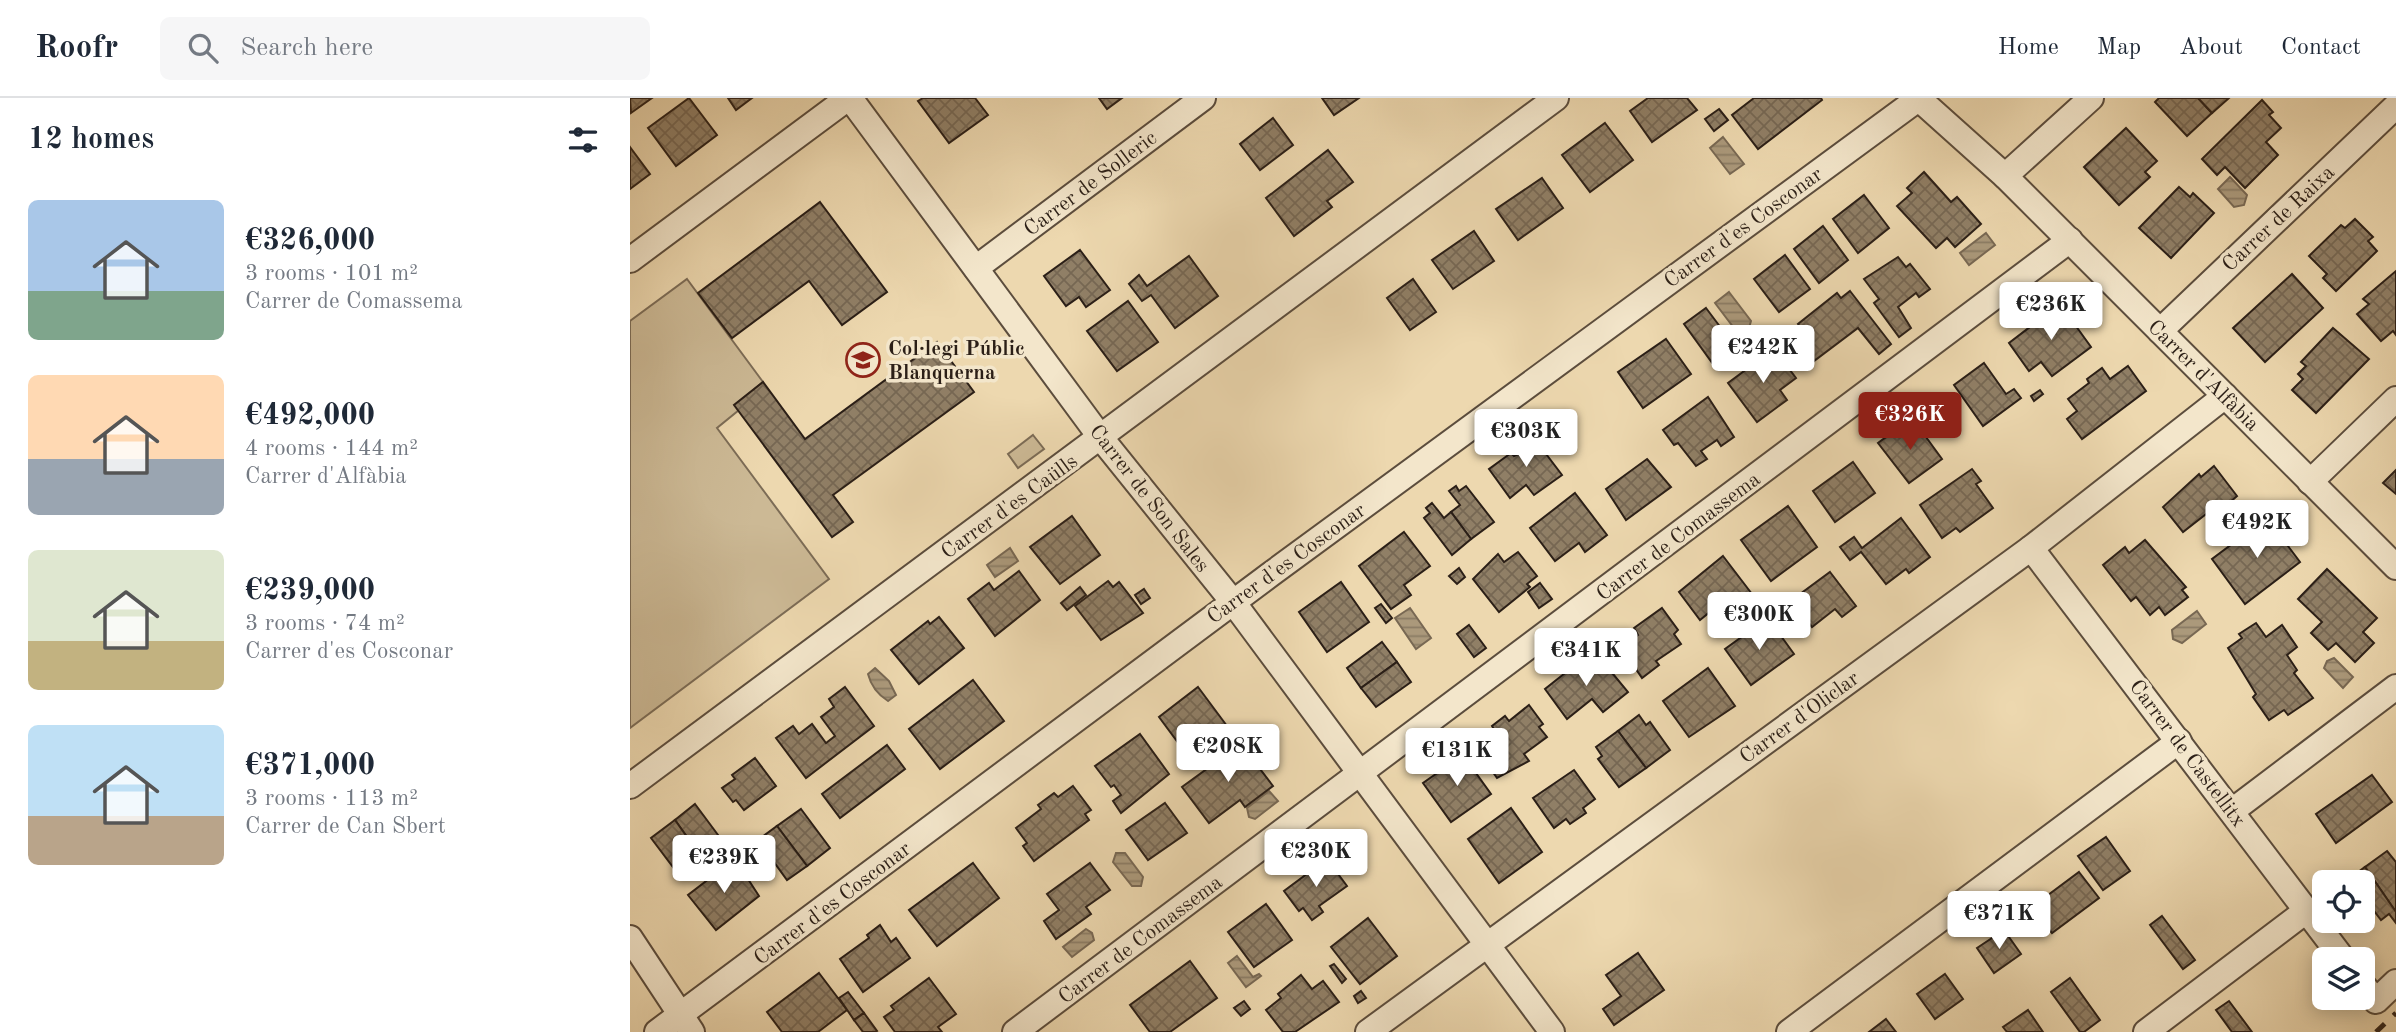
<!DOCTYPE html>
<meta charset="utf-8">
<style>
body{margin:0;font-family:"Old Standard TT",serif;background:#f6f6f7;color:#1f2937;height:100vh;display:flex;flex-direction:column;font-size:26px;white-space:nowrap}
*{box-sizing:border-box;margin:0}
p{font-size:23px;color:#747a83}
.icon{flex:none;width:38px;height:38px;fill:none;stroke:currentColor;stroke-width:2;stroke-linecap:round;stroke-linejoin:round}
.map{position:relative;flex:1;overflow:hidden}
.side{display:flex;flex-direction:column;background:#fff;width:630px}
.side>*{flex:none}
.controls{position:absolute;left:1682px;top:772px;display:grid;gap:14px}
.controls a{display:grid;place-items:center;width:63px;height:63px;border-radius:10px;background:#fff;box-shadow:0 4px 18px #0003;font-size:35px}
.price{position:absolute;translate:-50% -60px;padding:0 16px;border-radius:7px;background:#fff;color:#222;font-size:23px;line-height:46px;filter:drop-shadow(0 2px 4px #0008)}
.price::after{content:'';position:absolute;left:50%;top:42px;width:21px;height:16px;margin-left:-10px;background:inherit;clip-path:polygon(0 0,100% 0,50% 100%)}
.price.active{background:#8f2418;color:#fff}
ul{padding:0;list-style:none}
li{display:flex;align-items:center;gap:21px;height:175px;padding:0 28px}
li span{display:grid;place-items:center;flex:none;width:196px;height:140px;border-radius:10px;color:#555}
li>.icon{margin-inline-start:auto}
span .icon{width:84px;height:84px;fill:#fffc;stroke-width:1}
li b{font-size:30px}
h2{display:flex;justify-content:space-between;align-items:center;height:84px;padding:0 28px;font-size:30px}
header{display:flex;align-items:center;gap:42px;box-sizing:border-box;height:98px;padding:0 35px;background:#fff;border-bottom:2px solid #e0e1e3}
header strong{font-size:33px}
nav{display:flex;gap:38px;margin-inline-start:auto;font-size:24px}
.search{width:490px;height:63px;background:#f6f6f7;display:flex;align-items:center;gap:18px;box-sizing:border-box;padding:0 24px;border-radius:10px;color:#747a83;font-size:26px}
main{display:flex;flex:1;min-height:0}
.map>svg:first-child{display:block}
.green{fill:#ccb995;stroke:#7c6c56;stroke-width:2}
.water{fill:url(#water-rules);stroke:#786853;stroke-width:2}
.building{fill:url(#building-cross-hatch);stroke:#2b1f17;stroke-width:2}
.lines{fill:none;stroke-linecap:round;stroke-linejoin:round}
.street-casing{stroke:#5c4d3d;stroke-width:28}
.street{stroke:#f3e6cb;stroke-width:24}
.rail{stroke:#2b1f17;stroke-width:5;stroke-dasharray:12 12;stroke-linecap:butt}
.labels{text-anchor:middle;stroke-width:7;stroke-linejoin:round;paint-order:stroke}
.street-label{font-size:21px;fill:#2b1f17;stroke:#f3e6cb}
.poi-label{font-size:21px;font-weight:bold;fill:#2b1f17;stroke:#f3e6cb;text-anchor:start}
</style>
<header>
<strong>Roofr</strong>
<div class="search"><svg class="icon" aria-label="search" viewBox="0 0 24 24"><circle cx="10" cy="10" r="6"/><path d="M15 15l6 6"/></svg>Search here</div>
<nav><a>Home</a><a>Map</a><a>About</a><a>Contact</a></nav>
</header>
<main>
<section class="side">
<h2>12 homes<svg class="icon" aria-label="filters" viewBox="0 0 24 24"><path d="M4 7h16M4 17h16"/><circle cx="9" cy="7" r="2"/><circle cx="15" cy="17" r="2"/></svg></h2>
<ul>
<li><span style="background:linear-gradient(#a9c7e8 65%,#7fa58c 0)"><svg class="icon" aria-label="home" viewBox="0 0 24 24"><path d="M3 11l9-7 9 7M6 9v11h12V9"/></svg></span><div><b>€326,000</b><p>3 rooms · 101 m²</p><p>Carrer de Comassema</p></div></li>
<li><span style="background:linear-gradient(#ffd9b3 60%,#9aa5b1 0)"><svg class="icon" aria-label="home" viewBox="0 0 24 24"><path d="M3 11l9-7 9 7M6 9v11h12V9"/></svg></span><div><b>€492,000</b><p>4 rooms · 144 m²</p><p>Carrer d'Alfàbia</p></div></li>
<li><span style="background:linear-gradient(#dfe7d0 65%,#c2b280 0)"><svg class="icon" aria-label="home" viewBox="0 0 24 24"><path d="M3 11l9-7 9 7M6 9v11h12V9"/></svg></span><div><b>€239,000</b><p>3 rooms · 74 m²</p><p>Carrer d'es Cosconar</p></div></li>
<li><span style="background:linear-gradient(#bfe0f5 65%,#b9a48a 0)"><svg class="icon" aria-label="home" viewBox="0 0 24 24"><path d="M3 11l9-7 9 7M6 9v11h12V9"/></svg></span><div><b>€371,000</b><p>3 rooms · 113 m²</p><p>Carrer de Can Sbert</p></div></li>
</ul>
</section>
<div class="map">
<svg width="1766" height="934" viewBox="0 0 1766 934">
<defs>
<pattern id="water-rules" width="6" height="5" patternUnits="userSpaceOnUse" patternTransform="scale(1.75)"><rect width="6" height="5" fill="#ab997b"/><path d="M0 2.5h6" fill="none" stroke="#8b7c64"/></pattern>
<pattern id="building-cross-hatch" width="8" height="8" patternUnits="userSpaceOnUse" patternTransform="scale(1.75)"><rect width="8" height="8" fill="#907f66"/><path d="M0 0l8 8M0 8l8-8" fill="none" stroke="#766753"/></pattern>
</defs>
<rect width="100%" height="100%" fill="#edd8af"/>
<filter id="stains"><feTurbulence type="fractalNoise" baseFrequency=".00286" numOctaves="4"/><feColorMatrix values="0 0 0 0 .2 0 0 0 0 .09 0 0 0 0 .02 0 0 0 .5 -.17"/></filter>
<radialGradient id="worn" r=".72"><stop offset=".6" stop-color="#630" stop-opacity="0"/><stop offset="1" stop-color="#630" stop-opacity=".3"/></radialGradient>
<g class="green">
<polygon points="57,181 133,284 109,304 109,312 87,330 199,481 0,630 0,223"/>
<polygon points="403,337 414,351 388,370 378,356"/>
</g>
<g class="water">
<polygon points="1093,39 1114,66 1100,76 1080,50"/>
<polygon points="1600,79 1617,97 1614,107 1604,109 1588,91"/>
<polygon points="1356,135 1365,147 1339,167 1330,155"/>
<polygon points="1099,194 1121,223 1118,233 1107,234 1085,205"/>
<polygon points="1443,194 1468,218 1456,226 1435,200"/>
<polygon points="380,450 388,463 365,479 357,467"/>
<polygon points="780,510 801,540 786,551 765,520"/>
<polygon points="1567,513 1576,526 1552,545 1543,541 1542,532"/>
<polygon points="1704,560 1723,579 1713,590 1694,570 1697,563"/>
<path d="M 245,570 L 259,583 L 266,597 L 258,603 C 247,596 241,588 238,576 Z"/>
<polygon points="639,693 648,703 625,721 619,719 617,710"/>
<polygon points="486,755 495,755 513,779 511,788 502,788 483,764"/>
<polygon points="456,831 462,835 464,842 442,859 433,849"/>
<polygon points="607,858 623,879 629,876 631,878 616,889 598,865"/>
</g>
<g class="building">
<polygon points="0,0 22,0 1,15"/>
<polygon points="59,0 87,37 46,68 18,30"/>
<polygon points="98,0 122,0 106,12"/>
<polygon points="293,0 345,0 358,17 319,45 288,3"/>
<polygon points="469,0 492,0 477,11"/>
<polygon points="692,0 729,0 704,17"/>
<polygon points="1018,0 1057,0 1067,12 1022,44 1000,13"/>
<polygon points="1124,0 1191,0 1192,2 1128,51 1102,17"/>
<polygon points="1529,0 1568,0 1582,15 1557,38 1525,4"/>
<polygon points="1568,0 1599,0 1582,15"/>
<polygon points="1632,2 1643,14 1639,17 1651,30 1636,44 1648,57 1615,90 1595,69 1587,77 1572,61"/>
<polygon points="1089,11 1098,22 1084,33 1075,21"/>
<polygon points="643,20 663,47 630,72 610,46"/>
<polygon points="975,25 1003,62 960,94 932,57"/>
<polygon points="1496,30 1527,63 1515,74 1520,79 1489,107 1454,69"/>
<polygon points="0,49 20,76 0,91"/>
<polygon points="698,52 723,84 697,103 702,109 664,138 636,100"/>
<polygon points="1294,74 1321,104 1327,99 1351,126 1325,149 1317,140 1306,150 1267,108 1282,95 1277,90"/>
<polygon points="912,80 933,110 888,142 866,111"/>
<polygon points="1549,89 1560,99 1563,95 1584,115 1541,160 1509,130"/>
<polygon points="1234,97 1259,130 1228,155 1203,121"/>
<polygon points="190,104 257,194 212,227 179,183 102,240 68,195"/>
<polygon points="1725,121 1743,139 1738,143 1747,153 1706,193 1693,180 1697,176 1679,158 1711,127 1715,130"/>
<polygon points="1193,128 1218,162 1189,185 1164,151"/>
<polygon points="844,133 864,163 823,191 802,162"/>
<polygon points="450,152 480,192 456,209 449,199 436,208 414,178"/>
<polygon points="1155,157 1180,191 1149,214 1124,181"/>
<polygon points="559,158 588,198 545,230 521,197 512,203 499,186 509,177 517,188"/>
<polygon points="1268,159 1276,169 1280,166 1300,191 1289,199 1286,195 1268,209 1281,230 1269,239 1244,205 1249,201 1234,181"/>
<polygon points="1766,173 1766,237 1763,233 1751,243 1727,216 1739,206 1733,201"/>
<polygon points="1662,176 1693,210 1635,264 1603,230"/>
<polygon points="783,181 806,214 780,232 757,200"/>
<polygon points="1220,193 1261,246 1249,256 1228,230 1184,263 1171,246 1179,240 1168,226 1207,195 1211,200"/>
<polygon points="498,203 528,244 487,273 457,233"/>
<polygon points="1430,206 1461,249 1422,278 1411,264 1399,273 1379,245"/>
<polygon points="1076,210 1106,250 1083,266 1054,226"/>
<polygon points="1703,230 1739,261 1686,315 1662,292 1673,281 1668,276 1676,268 1671,264"/>
<polygon points="1036,241 1061,276 1013,310 988,274"/>
<polygon points="307,244 344,294 203,397 223,424 202,439 104,307 133,284 175,341"/>
<polygon points="1144,251 1166,280 1150,292 1157,302 1127,324 1098,285"/>
<polygon points="1354,265 1376,296 1384,291 1391,300 1353,328 1324,287"/>
<polygon points="1498,268 1516,293 1452,341 1437,321 1447,313 1438,301 1459,285 1457,281 1472,270 1480,281"/>
<polygon points="1410,292 1413,296 1404,303 1401,298"/>
<polygon points="1078,299 1104,339 1091,348 1087,342 1071,353 1077,361 1066,368 1048,345 1044,347 1033,332"/>
<polygon points="1285,324 1312,361 1279,385 1248,345 1267,331 1270,335"/>
<polygon points="908,335 912,340 907,344 932,377 904,397 896,387 880,400 859,371 881,355 884,358 895,353 891,347"/>
<polygon points="1017,361 1041,389 996,422 976,391"/>
<polygon points="1223,364 1245,395 1205,424 1183,393"/>
<polygon points="1584,368 1607,398 1584,418 1580,413 1553,434 1533,409 1569,376 1571,379"/>
<polygon points="1342,371 1351,383 1346,386 1363,410 1330,434 1326,430 1312,440 1290,407"/>
<polygon points="1766,372 1766,396 1753,385"/>
<polygon points="826,388 829,393 836,388 864,424 841,441 821,414 830,407 819,393"/>
<polygon points="945,395 977,437 955,454 949,445 925,463 900,430"/>
<polygon points="802,405 814,420 821,414 841,441 822,457 794,420 800,415 796,410"/>
<polygon points="1158,408 1187,449 1141,483 1111,442"/>
<polygon points="442,418 470,457 430,486 400,449"/>
<polygon points="1271,420 1300,459 1279,475 1276,471 1256,486 1231,454 1220,462 1210,449 1224,439 1232,450"/>
<polygon points="1637,420 1647,433 1654,428 1665,443 1658,448 1670,464 1615,506 1582,461"/>
<polygon points="774,434 800,468 774,487 781,497 761,511 729,468"/>
<polygon points="1515,442 1556,489 1552,492 1558,499 1535,517 1529,509 1520,517 1506,499 1501,503 1473,467 1495,449 1499,455"/>
<polygon points="888,454 907,478 897,486 900,489 869,514 843,481 868,456 874,464"/>
<polygon points="1093,458 1125,500 1091,525 1081,513 1070,522 1049,494"/>
<polygon points="829,470 835,479 827,486 819,478"/>
<polygon points="1697,471 1747,520 1733,534 1744,545 1725,564 1706,545 1698,552 1681,535 1692,524 1668,501"/>
<polygon points="389,473 410,502 365,538 338,501 359,485 364,492"/>
<polygon points="1200,474 1226,508 1212,519 1205,511 1182,529 1173,518 1170,520 1158,505"/>
<polygon points="478,483 483,489 489,484 513,515 471,542 445,508"/>
<polygon points="711,484 739,524 697,554 669,514"/>
<polygon points="910,485 922,501 909,510 898,494"/>
<polygon points="450,489 456,497 437,512 431,505"/>
<polygon points="514,491 520,500 511,506 505,497"/>
<polygon points="751,506 762,520 756,525 745,510"/>
<polygon points="1032,510 1048,532 1044,536 1051,546 1026,563 1029,567 1012,580 991,549 1008,537 1004,530"/>
<polygon points="309,519 334,550 289,586 261,552 298,523 300,526"/>
<polygon points="1138,520 1164,556 1121,587 1095,551"/>
<polygon points="1626,525 1636,539 1652,527 1667,549 1657,557 1667,572 1664,575 1683,600 1658,617 1654,612 1639,622 1623,599 1626,596 1598,550 1612,540 1609,536"/>
<polygon points="839,527 856,550 844,559 827,536"/>
<polygon points="752,544 767,564 731,590 717,570"/>
<polygon points="969,559 998,594 973,614 962,601 937,621 915,591 954,560 960,566"/>
<polygon points="767,564 781,584 746,609 731,590"/>
<polygon points="1078,570 1105,608 1059,639 1033,603"/>
<polygon points="343,582 374,623 310,671 279,631"/>
<polygon points="215,589 244,628 176,680 146,640 163,628 169,636 182,626 196,645 205,638 191,619 204,609 199,601"/>
<polygon points="568,589 597,628 558,658 529,619"/>
<polygon points="899,607 913,626 909,629 917,639 894,656 899,663 867,680 851,657 863,647 860,642 867,636 862,628 875,618 879,623"/>
<polygon points="1009,617 1016,627 1020,624 1040,652 1016,670 988,633"/>
<polygon points="988,633 1016,670 989,689 968,661 972,658 966,649"/>
<polygon points="510,636 539,676 491,715 483,703 491,697 484,687 481,689 465,668"/>
<polygon points="611,646 643,688 615,709 610,702 579,725 552,689"/>
<polygon points="257,647 275,671 210,720 192,696"/>
<polygon points="833,657 861,696 821,724 793,685"/>
<polygon points="125,660 146,688 114,712 106,702 103,704 92,690 105,681 102,677"/>
<polygon points="944,672 965,701 953,710 956,715 940,726 936,721 924,730 903,700"/>
<polygon points="1742,677 1762,704 1706,745 1686,716"/>
<polygon points="443,688 461,712 455,716 459,722 404,763 393,748 397,745 386,730 411,711 408,707 424,695 428,699"/>
<polygon points="535,705 557,735 518,762 496,732"/>
<polygon points="65,706 91,741 70,757 45,722"/>
<polygon points="881,710 912,754 869,785 838,741"/>
<polygon points="171,711 200,750 177,768 147,728"/>
<polygon points="45,722 69,756 46,773 21,740"/>
<polygon points="147,728 177,768 157,782 128,742"/>
<polygon points="1476,739 1500,773 1473,792 1448,758"/>
<polygon points="1757,753 1766,764 1766,814 1735,769"/>
<polygon points="105,761 129,798 86,832 58,797"/>
<polygon points="697,761 717,788 689,808 693,814 682,822 673,810 669,813 654,793"/>
<polygon points="343,765 369,800 307,848 279,812"/>
<polygon points="460,765 480,792 456,809 461,816 426,841 414,823 429,812 417,796"/>
<polygon points="1735,769 1766,814 1766,825 1759,816 1751,822 1732,797 1732,784 1723,784 1720,780"/>
<polygon points="1449,774 1469,800 1422,835 1402,809"/>
<polygon points="636,806 662,842 624,869 598,834"/>
<polygon points="1532,818 1565,862 1553,871 1520,827"/>
<polygon points="738,820 767,858 730,886 701,849"/>
<polygon points="250,827 261,844 266,840 280,860 233,894 210,861 239,840 237,837"/>
<polygon points="1374,832 1391,856 1364,875 1347,850"/>
<polygon points="1008,855 1034,892 984,927 973,911 991,898 976,877"/>
<polygon points="560,863 587,900 540,934 520,934 500,907"/>
<polygon points="704,866 716,881 712,885 700,868"/>
<polygon points="189,875 217,912 188,934 152,934 137,914"/>
<polygon points="1315,876 1333,901 1305,921 1287,896"/>
<polygon points="671,877 682,891 693,883 709,904 665,934 653,934 636,912 651,900 648,896"/>
<polygon points="299,880 326,916 308,929 312,934 265,934 254,919 264,912 261,908"/>
<polygon points="1440,880 1470,922 1454,934 1450,934 1421,894"/>
<polygon points="731,893 736,900 728,905 724,898"/>
<polygon points="218,894 234,915 224,922 209,900"/>
<polygon points="614,903 620,911 611,918 604,910"/>
<polygon points="1599,903 1622,934 1602,934 1586,912"/>
<polygon points="1398,912 1413,934 1377,934 1373,929"/>
<polygon points="234,915 247,933 245,934 233,934 224,922"/>
<polygon points="1256,921 1266,934 1239,934"/>
</g>
<g class="lines">
<g class="street-casing">
<g id="street">
<polyline points="220,0 471,340 603,504 922,934"/>
<polyline points="1288,0 1375,78 1766,469"/>
<polyline points="1375,78 1461,0"/>
<polyline points="0,162 218,0"/>
<polyline points="346,170 573,0"/>
<polyline points="1530,233 1766,8"/>
<polyline points="1680,384 1766,301"/>
<polyline points="1401,450 1713,861"/>
<polyline points="0,688 926,0"/>
<polyline points="1602,713 1766,589"/>
<polyline points="0,840 62,934"/>
<polyline points="1732,886 1746,903 1766,884"/>
<polyline points="27,934 641,476 1288,1"/>
<polyline points="385,934 1440,142"/>
<polyline points="738,934 1401,450 1595,298"/>
<polyline points="1159,934 1549,643"/>
<polyline points="1516,934 1676,813"/>
</g>
</g>
<use href="#street" class="street"/>
<polyline class="rail" points="1746,934 1766,915"/>
</g>
<defs>
<g id="school-ring" transform="scale(1.75)"><circle r="9.5" fill="#f3e6cb" stroke="#8f2418" stroke-width="1.5"/><path d="M0-5L7-2L0 1L-7-2ZM-4 1L0 2.5L4 1V4Q0 6-4 4Z" fill="#8f2418"/></g>
</defs>
<g fill-rule="evenodd">
<use href="#school-ring" x="233" y="262"/>
</g>
<g class="labels">
<g class="street-label">
<text transform="translate(460 85) rotate(-37)" y="7">Carrer de Solleric</text>
<text transform="translate(1648 120) rotate(-43)" y="7">Carrer de Raixa</text>
<text transform="translate(1113 129) rotate(-36)" y="7">Carrer d'es Cosconar</text>
<text transform="translate(1574 277) rotate(45)" y="7">Carrer d'Alfàbia</text>
<text transform="translate(520 400) rotate(52)" y="7">Carrer de Son Sales</text>
<text transform="translate(379 408) rotate(-36)" y="7">Carrer d'es Caülls</text>
<text transform="translate(1048 438) rotate(-37)" y="7">Carrer de Comassema</text>
<text transform="translate(656 465) rotate(-36)" y="7">Carrer d'es Cosconar</text>
<text transform="translate(1169 619) rotate(-36)" y="7">Carrer d'Oliclar</text>
<text transform="translate(1558 655) rotate(53)" y="7">Carrer de Castellitx</text>
<text transform="translate(202 805) rotate(-37)" y="7">Carrer d'es Cosconar</text>
<text transform="translate(510 841) rotate(-37)" y="7">Carrer de Comassema</text>
</g>
<g class="poi-label">
<text x="258" y="257">Col·legi Públic<tspan x="258" dy="24">Blanquerna</tspan></text>
</g>
</g>
<rect width="100%" height="100%" filter="url(#stains)"/>
<rect width="100%" height="100%" fill="url(#worn)"/>
</svg>
<div class="controls">
<a><svg class="icon" aria-label="locate" viewBox="0 0 24 24"><circle cx="12" cy="12" r="6"/><path d="M12 2v4M12 18v4M2 12h4M18 12h4"/></svg></a>
<a><svg class="icon" aria-label="layers" viewBox="0 0 24 24"><path d="M12 4l9 5-9 5-9-5zM3 14l9 5 9-5"/></svg></a>
</div>
<b class="price" style="left:1421px;top:244px">€236K</b>
<b class="price" style="left:1133px;top:287px">€242K</b>
<b class="price active" style="left:1280px;top:354px">€326K</b>
<b class="price" style="left:896px;top:371px">€303K</b>
<b class="price" style="left:1627px;top:462px">€492K</b>
<b class="price" style="left:1129px;top:554px">€300K</b>
<b class="price" style="left:956px;top:590px">€341K</b>
<b class="price" style="left:598px;top:686px">€208K</b>
<b class="price" style="left:827px;top:690px">€131K</b>
<b class="price" style="left:686px;top:791px">€230K</b>
<b class="price" style="left:94px;top:797px">€239K</b>
<b class="price" style="left:1369px;top:853px">€371K</b>
</div>
</main>
